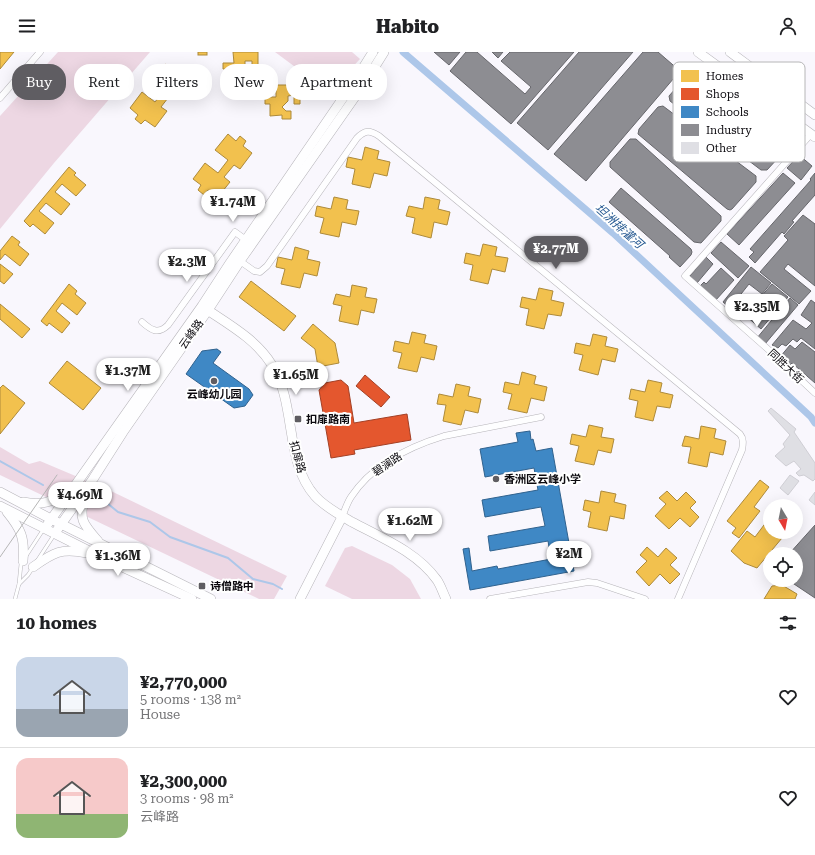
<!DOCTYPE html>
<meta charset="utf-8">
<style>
body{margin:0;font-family:"Roboto Serif","Noto Sans SC",serif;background:#f6f6f6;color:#202124;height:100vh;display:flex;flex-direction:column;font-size:15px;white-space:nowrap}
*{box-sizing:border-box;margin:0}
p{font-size:13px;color:#757577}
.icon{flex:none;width:22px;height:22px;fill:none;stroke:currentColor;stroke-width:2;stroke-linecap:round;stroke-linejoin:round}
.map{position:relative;height:547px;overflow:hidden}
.sheet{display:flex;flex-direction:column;background:#fff;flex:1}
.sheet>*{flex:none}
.banner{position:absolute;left:12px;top:12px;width:400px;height:36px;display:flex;gap:8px}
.needle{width:26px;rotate:170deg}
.tools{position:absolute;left:763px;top:447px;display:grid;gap:8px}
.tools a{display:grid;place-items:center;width:40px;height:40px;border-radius:50%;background:#fff;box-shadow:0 4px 16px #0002;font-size:20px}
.price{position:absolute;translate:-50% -34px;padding:0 9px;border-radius:14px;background:#fff;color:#222;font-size:13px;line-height:26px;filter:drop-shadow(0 1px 2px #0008)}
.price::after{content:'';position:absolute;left:50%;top:24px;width:12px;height:9px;margin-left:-6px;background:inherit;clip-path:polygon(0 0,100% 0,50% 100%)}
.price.selected{background:#5f5d62;color:#fff}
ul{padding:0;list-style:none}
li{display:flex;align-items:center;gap:12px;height:100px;padding:0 16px}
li+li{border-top:1px solid #e0e0e0}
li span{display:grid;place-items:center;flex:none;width:112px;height:80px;border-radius:12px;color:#555}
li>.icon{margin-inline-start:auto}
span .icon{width:48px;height:48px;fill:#fffc;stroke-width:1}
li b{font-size:17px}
h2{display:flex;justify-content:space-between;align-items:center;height:48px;padding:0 16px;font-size:17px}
.tag{padding:0 14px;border-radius:16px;background:#fff;box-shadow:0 4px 16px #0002;font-size:14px;line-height:36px}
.tag.selected{background:#5f5d62;color:#fff}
header{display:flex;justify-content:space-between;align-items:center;height:52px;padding:0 16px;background:#fff;font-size:18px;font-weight:800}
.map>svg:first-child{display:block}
.green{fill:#edd7e3}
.homes{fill:#f2c14e;stroke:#ad8a3b}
.shops{fill:#e4572e;stroke:#a34025}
.schools{fill:#3f88c5;stroke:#30628e}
.industry{fill:#8d8d92;stroke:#66666b}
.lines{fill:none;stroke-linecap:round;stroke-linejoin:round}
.stream{stroke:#adc7e9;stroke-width:2}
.canal{stroke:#adc7e9;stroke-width:7}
.building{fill:#dfdfe4;stroke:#cfced4}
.lane-casing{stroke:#b6b4b9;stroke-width:4}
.street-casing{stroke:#b6b4b9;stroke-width:7}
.secondary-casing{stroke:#b6b4b9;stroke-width:10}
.lane{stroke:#fefeff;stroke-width:3}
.street{stroke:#fefeff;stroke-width:6}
.secondary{stroke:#fefeff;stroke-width:9}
.tram{stroke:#b6b6b6;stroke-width:1}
.poi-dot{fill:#5f5d62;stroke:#fff;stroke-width:1.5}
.labels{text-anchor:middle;stroke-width:4;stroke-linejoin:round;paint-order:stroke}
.street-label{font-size:11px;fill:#0c0a0f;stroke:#fff}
.poi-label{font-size:11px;font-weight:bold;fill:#0c0a0f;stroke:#fff;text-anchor:start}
.water-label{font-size:12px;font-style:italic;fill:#265992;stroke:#fff}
.key{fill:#fff;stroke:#b6b6b7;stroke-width:1}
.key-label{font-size:11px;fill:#0c0a0f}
</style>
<header><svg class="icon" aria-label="menu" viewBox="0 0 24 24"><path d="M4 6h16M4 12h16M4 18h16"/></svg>Habito<svg class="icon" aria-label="person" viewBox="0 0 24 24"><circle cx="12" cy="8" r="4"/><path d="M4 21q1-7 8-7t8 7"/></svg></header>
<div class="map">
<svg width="815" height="547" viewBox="0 0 815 547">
<rect width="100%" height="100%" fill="#f9f7fd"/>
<g class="green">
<polygon points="58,0 150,0 54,111 0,177 0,64"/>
<polygon points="275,0 352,0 360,7 329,40"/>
<polygon points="0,395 29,412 40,409 111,439 287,524 274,547 259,547 0,423"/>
<polygon points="352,494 392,513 410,527 421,547 352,547 325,534 345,496"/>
</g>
<g class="homes">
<polygon points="0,0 14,0 0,17"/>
<rect x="198" y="0" width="9" height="3"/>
<polygon points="233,0 258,0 258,17 252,17 252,9 245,9 245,15 240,20 244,24 248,24 248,33 239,33 239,29 228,29 228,17 223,17 223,11 234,11"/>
<polygon points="165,12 173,18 177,14 183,19 180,23 189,31 177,47 171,42 161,55 167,59 155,75 145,68 141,72 135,67 138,63 130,56 142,40 155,50 165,37 152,28"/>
<polygon points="276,33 300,33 300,52 294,52 294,43 288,44 288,49 282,55 286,59 291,59 291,67 282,67 282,63 270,64 270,52 265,52 265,45 276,45"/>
<polygon points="228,82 236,89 240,84 246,89 243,94 252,101 240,117 234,113 224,125 230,130 218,145 208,138 204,143 198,138 201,133 193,127 205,111 218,121 228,108 215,98"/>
<polygon points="365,95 379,99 377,107 390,110 387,124 374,121 370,136 352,132 355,117 346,115 348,105 362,108"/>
<polygon points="69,115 76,121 74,123 86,133 76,144 62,132 55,140 70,152 61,163 46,151 39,159 54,171 45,182 33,172 30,175 24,169"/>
<polygon points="334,145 348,148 346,157 359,159 356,173 342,170 339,185 320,181 324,166 315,164 317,154 331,157"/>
<polygon points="425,145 440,148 438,157 450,160 447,173 434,170 431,186 412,181 415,166 406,164 409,154 423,157"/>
<polygon points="12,184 20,190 18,193 29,202 20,214 5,202 0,208 0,199"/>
<polygon points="483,192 497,195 495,204 508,206 505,220 492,217 488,232 470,228 473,213 464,211 466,201 480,204"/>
<polygon points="295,195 309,199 307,207 320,210 317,224 304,221 300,236 281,232 285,217 276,215 278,205 292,208"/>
<polygon points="0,212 13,222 4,232 0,229"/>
<polygon points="251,229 296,264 284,279 239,245"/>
<polygon points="69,232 77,239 75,242 86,251 77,263 62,251 56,259 70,271 62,281 49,271 47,274 41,269"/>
<polygon points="352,233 367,236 365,245 377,247 374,261 361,258 358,273 339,269 342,254 333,252 336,242 350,245"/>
<polygon points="539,236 553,239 551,248 564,251 561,264 548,262 544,277 526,273 529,257 520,255 522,245 536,248"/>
<polygon points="0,252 30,277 22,286 0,267"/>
<polygon points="313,272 335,291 339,311 318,315 315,297 301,286"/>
<polygon points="412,280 426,283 424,291 437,294 434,308 421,305 417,320 398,316 402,301 393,299 395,289 409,292"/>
<polygon points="593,282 607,285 605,294 618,297 615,310 602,307 598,323 579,318 583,303 574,301 576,291 590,294"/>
<polygon points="67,309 101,336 83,358 49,331"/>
<polygon points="522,320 536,324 534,332 547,335 544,349 531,346 527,361 508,357 512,342 503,340 505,330 519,333"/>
<polygon points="648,328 662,331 660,340 673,343 670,356 657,354 653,369 635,365 638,349 629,347 631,337 645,340"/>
<polygon points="456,332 470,335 468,344 481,347 478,361 465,358 461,373 443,369 446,353 437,352 439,342 453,345"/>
<polygon points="3,333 25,351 0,382 0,336"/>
<polygon points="589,373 603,376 601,385 614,387 611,401 598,398 594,413 575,409 579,394 570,392 572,382 586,385"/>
<polygon points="701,374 716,377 714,386 726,389 723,403 710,400 707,415 688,411 691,395 682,394 685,384 699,387"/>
<polygon points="760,428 769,435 754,455 760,459 739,486 732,481 736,476 727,469"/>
<polygon points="601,439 616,442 614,450 626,453 624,467 610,464 607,479 588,475 591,460 583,458 585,448 599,451"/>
<polygon points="667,439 677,449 686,440 696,450 690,456 699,465 690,475 680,466 669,477 655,464 666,452 659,446"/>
<polygon points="782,448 790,454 778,454"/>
<polygon points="770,465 770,480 787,480 757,516 744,511 731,499 747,479 755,485"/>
<polygon points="647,495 658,505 666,496 677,506 670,513 680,522 670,532 660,522 649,534 636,520 647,509 640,503"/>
<polygon points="782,533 797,542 795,547 764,547 772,534"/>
</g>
<g class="shops">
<polygon points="365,323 390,345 381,355 356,334"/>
<polygon points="341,328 348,334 354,371 407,362 411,388 354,398 355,402 331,406 319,338 325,331"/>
</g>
<g class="schools">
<polygon points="217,297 221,300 213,311 249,337 253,343 245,354 234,356 186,322 202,299"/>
<polygon points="530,379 531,388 533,387 536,399 552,396 574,519 470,538 463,497 469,496 472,519 497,514 498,517 551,507 548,489 490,499 488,484 545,474 541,455 485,465 482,448 538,438 534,416 485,425 480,397 518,390 516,381"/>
</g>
<g class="industry">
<polygon points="434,0 460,0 449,13"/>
<polygon points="466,0 477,0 525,42 531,35 501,9 510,0 574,0 511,72 450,19"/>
<polygon points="492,0 503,0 498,6"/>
<polygon points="579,0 633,0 548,98 517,71"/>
<polygon points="643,0 658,0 680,19 586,129 554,102"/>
<polygon points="693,25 782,91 783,98 779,105 767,118 761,118 670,49 669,44 684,27"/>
<polygon points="663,54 756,124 756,130 732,157 730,158 727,157 638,82 639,77 658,55"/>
<polygon points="630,87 636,87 721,164 721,169 701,191 694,190 610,115 610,110"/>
<polygon points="799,103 812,114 801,128 787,116"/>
<polygon points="783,121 795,131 739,193 727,182"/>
<polygon points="815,121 815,143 792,169 794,170 784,182 782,180 755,211 749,205 754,200 750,197 811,128 810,127"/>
<polygon points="621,136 691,197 692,200 691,203 680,215 669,205 670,204 609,150"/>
<polygon points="803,163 815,172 815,234 788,212 784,217 811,239 799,252 760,220 788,188 784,184"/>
<polygon points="721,190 749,214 738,226 711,201"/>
<polygon points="706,205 713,212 697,231 690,224"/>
<polygon points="751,215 771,231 762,242 749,232 730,256 723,250"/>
<polygon points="721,216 734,228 715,249 699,235 704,230 706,232"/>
<polygon points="772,232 788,245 761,277 745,263"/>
<polygon points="790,246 798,253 765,292 757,286"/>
<polygon points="811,248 815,251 815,297 801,286 797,290 793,287 786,294 782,292 778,296 772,293 793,268 806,277 812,271 801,263"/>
<polygon points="802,290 815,300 815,331 792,311 790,313 780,305 790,293 795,297"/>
<polygon points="815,473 815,546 788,528 796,528 796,502 789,502"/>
</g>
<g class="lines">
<g class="stream">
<polyline points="0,409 43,433"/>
<polyline points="107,451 118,460 150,470 170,485 228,506 253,527 273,532 282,537"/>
</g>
<polyline class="canal" points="403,0 613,181 811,365 815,371"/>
</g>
<g class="building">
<polygon points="771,356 796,377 794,380 815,411 815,427 813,429 804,423 799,424 796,421 801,417 794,409 786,414 775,404 785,395 783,392 790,383 768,359"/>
<polygon points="790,423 799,429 788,443 780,436"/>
<polygon points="815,440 815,453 809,448"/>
</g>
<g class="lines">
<g class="lane-casing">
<g id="lane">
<polyline points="26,504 43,478"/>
<polyline points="37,509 54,483"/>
<polyline points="19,532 28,523 32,517"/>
<polyline points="15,547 19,532 21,512 22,510"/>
</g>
</g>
<g class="street-casing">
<g id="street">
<polyline points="0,46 40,0"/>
<polyline points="811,82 685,224 770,299 815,341"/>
<path d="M 240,209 L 254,219 L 260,220 L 267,214 L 357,86 C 365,78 370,78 379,84 L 740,382 C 744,387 743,392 742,398 L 678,547"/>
<path d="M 142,270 C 151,278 158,283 168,273 L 235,180 L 246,188"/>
<path d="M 342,465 C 345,458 347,451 351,445 C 372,413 408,395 444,384 L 541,365"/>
<polyline points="490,547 588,530 597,531 645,547"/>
</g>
</g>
<g class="secondary-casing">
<g id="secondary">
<polyline points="698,0 815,85"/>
<polyline points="730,0 815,63"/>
<path d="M 203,255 C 228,272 256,287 272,313 C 297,353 284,409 315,444 C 325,455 340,463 352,470 C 382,486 417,500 437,528 C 441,534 443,541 446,547"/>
<polyline points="0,440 51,467 211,547"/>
<path d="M 85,444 C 78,467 83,472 98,489"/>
<path d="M 23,450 C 42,454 51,450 68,440"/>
<polyline points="0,454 109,509 192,547"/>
<path d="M 7,460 C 21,477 25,486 23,509"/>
<polyline points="45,476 202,254 230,211 358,24 373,0"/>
<polyline points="55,481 93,427 123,380 208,258 240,209 364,32 384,0"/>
<path d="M 33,515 C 54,500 61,496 87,501"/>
<polyline points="300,547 342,465"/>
</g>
</g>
<use href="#lane" class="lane"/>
<use href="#street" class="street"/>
<use href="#secondary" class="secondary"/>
<polyline class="tram" points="0,505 57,423"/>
</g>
<g class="poi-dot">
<circle cx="214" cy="329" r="4"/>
<rect x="294" y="363" width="8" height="8" rx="2"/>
<circle cx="496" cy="427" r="4"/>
<rect x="198" y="530" width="8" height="8" rx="2"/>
</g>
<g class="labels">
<g class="street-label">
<text transform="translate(191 282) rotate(-55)" y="4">云峰路</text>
<text transform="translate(786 314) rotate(43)" y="4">同胜大街</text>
<text transform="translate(298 405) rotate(75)" y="4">扣扉路</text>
<text transform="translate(387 412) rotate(-34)" y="4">碧澜路</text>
</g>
<g class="poi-label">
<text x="214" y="346" text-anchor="middle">云峰幼儿园</text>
<text x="306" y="371">扣扉路南</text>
<text x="504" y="431">香洲区云峰小学</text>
<text x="210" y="538">诗僧路中</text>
</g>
<g class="water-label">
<text transform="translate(619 174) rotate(42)" y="4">坦洲排灌河</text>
</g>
</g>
<rect x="673" y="10" width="132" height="100" rx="6" class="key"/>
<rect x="681" y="18" width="18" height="12" fill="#f2c14e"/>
<rect x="681" y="36" width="18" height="12" fill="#e4572e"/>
<rect x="681" y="54" width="18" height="12" fill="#3f88c5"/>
<rect x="681" y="72" width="18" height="12" fill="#8d8d92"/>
<rect x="681" y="90" width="18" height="12" fill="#dfdfe4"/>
<g class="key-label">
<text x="706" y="28">Homes</text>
<text x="706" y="46">Shops</text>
<text x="706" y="64">Schools</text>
<text x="706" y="82">Industry</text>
<text x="706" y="100">Other</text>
</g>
</svg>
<div class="tools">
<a><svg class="needle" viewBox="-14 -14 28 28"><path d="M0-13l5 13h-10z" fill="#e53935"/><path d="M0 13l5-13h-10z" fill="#757577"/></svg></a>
<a><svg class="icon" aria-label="locate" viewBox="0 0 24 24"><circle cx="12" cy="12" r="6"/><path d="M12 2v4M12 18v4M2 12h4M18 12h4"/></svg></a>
</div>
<b class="price" style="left:233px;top:171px">¥1.74M</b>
<b class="price selected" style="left:556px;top:218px">¥2.77M</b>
<b class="price" style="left:187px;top:231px">¥2.3M</b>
<b class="price" style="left:757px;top:276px">¥2.35M</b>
<b class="price" style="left:128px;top:340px">¥1.37M</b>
<b class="price" style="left:296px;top:344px">¥1.65M</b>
<b class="price" style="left:80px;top:464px">¥4.69M</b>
<b class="price" style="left:410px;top:490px">¥1.62M</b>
<b class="price" style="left:569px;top:523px">¥2M</b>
<b class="price" style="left:118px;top:525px">¥1.36M</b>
<div class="banner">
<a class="tag selected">Buy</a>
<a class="tag">Rent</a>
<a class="tag">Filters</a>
<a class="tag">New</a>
<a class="tag">Apartment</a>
</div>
</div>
<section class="sheet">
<h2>10 homes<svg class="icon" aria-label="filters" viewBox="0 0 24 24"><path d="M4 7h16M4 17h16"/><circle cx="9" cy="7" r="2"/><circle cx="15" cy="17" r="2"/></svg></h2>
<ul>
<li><span style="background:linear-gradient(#c9d6e8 65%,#9aa5b1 0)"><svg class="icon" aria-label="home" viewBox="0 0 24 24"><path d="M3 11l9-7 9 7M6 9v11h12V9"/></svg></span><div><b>¥2,770,000</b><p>5 rooms · 138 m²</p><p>House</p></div><svg class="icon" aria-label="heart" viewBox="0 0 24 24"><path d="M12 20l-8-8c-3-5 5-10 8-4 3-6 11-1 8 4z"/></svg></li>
<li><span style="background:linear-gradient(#f6c9c9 70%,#8fb573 0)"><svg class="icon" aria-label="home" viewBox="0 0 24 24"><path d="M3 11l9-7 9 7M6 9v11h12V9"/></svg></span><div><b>¥2,300,000</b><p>3 rooms · 98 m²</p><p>云峰路</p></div><svg class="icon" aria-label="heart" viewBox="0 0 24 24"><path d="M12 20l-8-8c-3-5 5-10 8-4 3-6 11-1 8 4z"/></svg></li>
</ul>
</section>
